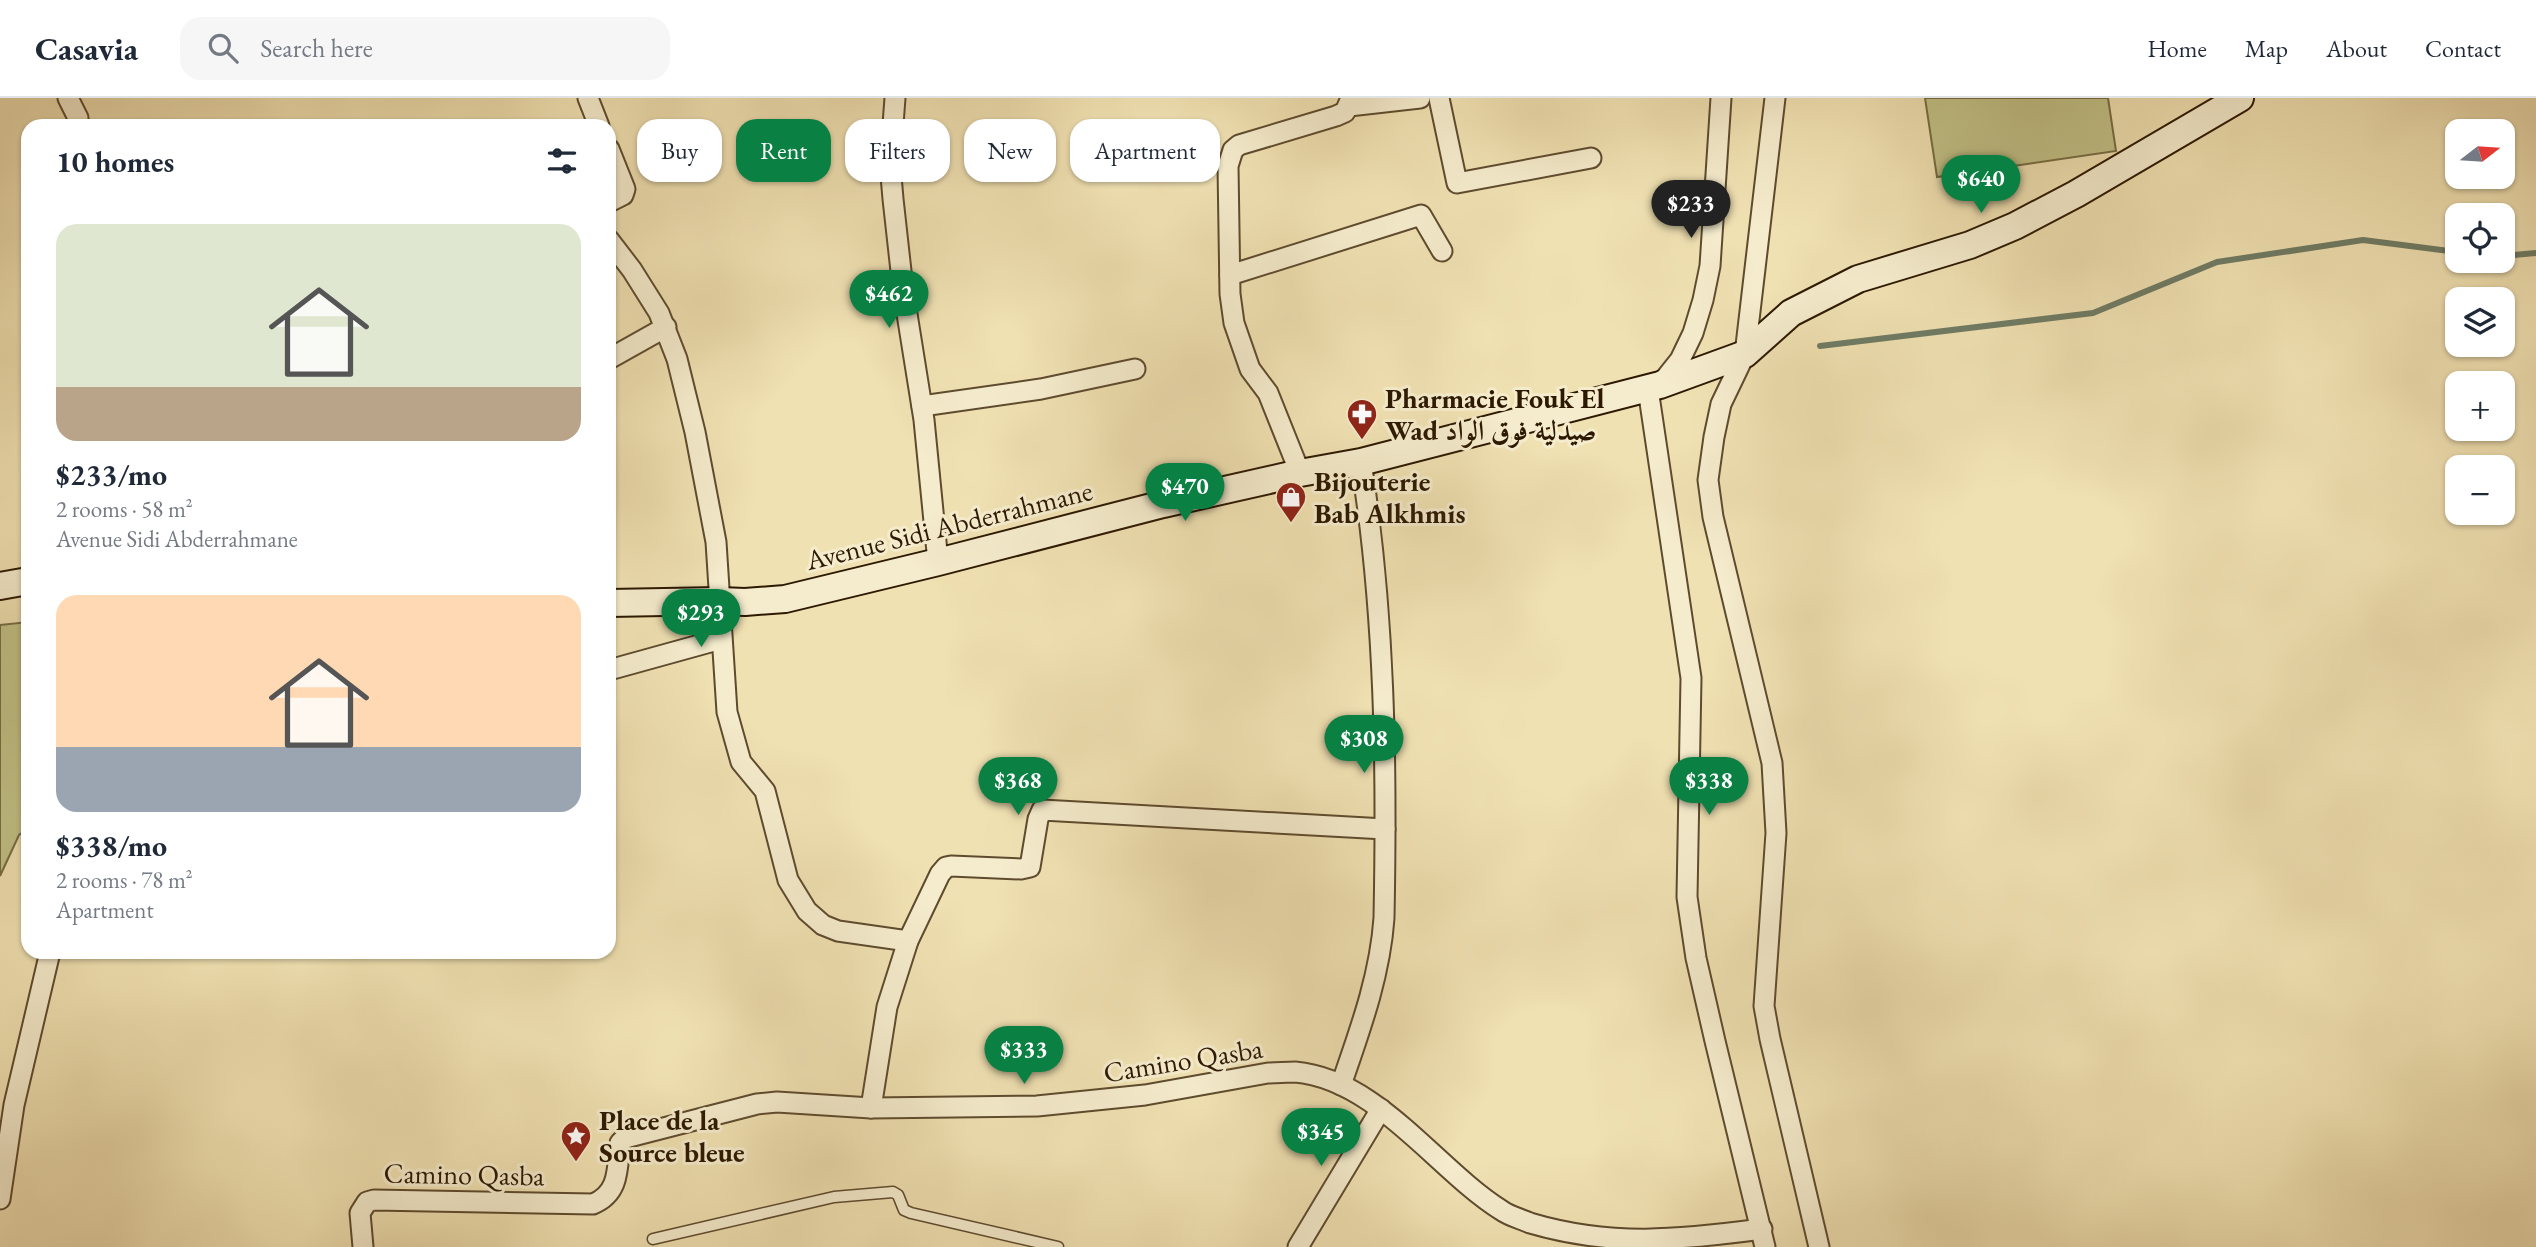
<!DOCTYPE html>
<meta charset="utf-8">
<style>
body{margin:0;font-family:"EB Garamond",Amiri,serif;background:#f6f6f7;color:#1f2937;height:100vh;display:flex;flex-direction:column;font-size:26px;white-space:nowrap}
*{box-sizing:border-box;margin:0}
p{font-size:23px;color:#747a83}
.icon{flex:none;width:38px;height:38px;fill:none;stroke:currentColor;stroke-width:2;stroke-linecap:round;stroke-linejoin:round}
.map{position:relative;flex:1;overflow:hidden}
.drawer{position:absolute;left:21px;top:21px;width:595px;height:840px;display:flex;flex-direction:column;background:#fff;border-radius:21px;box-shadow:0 2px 5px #0004}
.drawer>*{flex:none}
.banner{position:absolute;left:637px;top:21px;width:665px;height:63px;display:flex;gap:14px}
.needle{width:46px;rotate:73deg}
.tools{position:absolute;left:2445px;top:21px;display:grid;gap:14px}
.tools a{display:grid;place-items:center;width:70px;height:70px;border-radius:14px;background:#fff;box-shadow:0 2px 5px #0004;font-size:35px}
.price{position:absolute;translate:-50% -60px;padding:0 16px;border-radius:24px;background:#0b8043;color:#fff;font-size:23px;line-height:46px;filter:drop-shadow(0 2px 4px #0008)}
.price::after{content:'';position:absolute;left:50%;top:42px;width:21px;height:16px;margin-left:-10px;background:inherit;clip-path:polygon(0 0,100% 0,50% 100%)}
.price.on{background:#222;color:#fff}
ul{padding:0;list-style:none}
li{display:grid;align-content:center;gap:14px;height:371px;padding:0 35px}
li span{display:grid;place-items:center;height:217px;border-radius:21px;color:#555}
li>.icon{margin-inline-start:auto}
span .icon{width:126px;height:126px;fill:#fffc;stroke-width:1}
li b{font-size:30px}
h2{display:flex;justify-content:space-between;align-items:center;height:84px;padding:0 35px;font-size:30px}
.pill{padding:0 24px;border-radius:21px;background:#fff;box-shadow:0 2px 5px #0004;font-size:24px;line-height:63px}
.pill.on{background:#0b8043;color:#fff}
header{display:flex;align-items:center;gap:42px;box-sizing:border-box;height:98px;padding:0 35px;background:#fff;border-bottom:2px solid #e0e1e3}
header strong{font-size:33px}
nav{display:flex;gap:38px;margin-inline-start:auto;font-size:24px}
.search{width:490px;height:63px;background:#f6f6f7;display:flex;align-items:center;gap:18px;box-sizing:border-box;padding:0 24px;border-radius:21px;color:#747a83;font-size:26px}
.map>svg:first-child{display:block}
.green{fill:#c1c187;stroke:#776d44;stroke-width:2}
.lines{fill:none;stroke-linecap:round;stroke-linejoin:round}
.stream{stroke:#6f7c65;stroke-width:6}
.lane-casing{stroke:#5e4b2e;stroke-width:13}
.street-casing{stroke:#5e4b2e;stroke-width:23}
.secondary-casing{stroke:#2d1902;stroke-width:30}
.lane{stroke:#f5eccd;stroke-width:10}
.street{stroke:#f5eccd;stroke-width:19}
.secondary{stroke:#f5eccd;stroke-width:26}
.labels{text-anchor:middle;stroke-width:6;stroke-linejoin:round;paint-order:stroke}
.poi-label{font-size:28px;font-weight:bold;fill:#2d1902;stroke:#f5eccd;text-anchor:start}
.street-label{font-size:28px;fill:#2d1902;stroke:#f5eccd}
</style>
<header>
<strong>Casavia</strong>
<div class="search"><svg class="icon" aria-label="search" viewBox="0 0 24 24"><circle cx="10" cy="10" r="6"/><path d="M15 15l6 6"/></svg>Search here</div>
<nav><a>Home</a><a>Map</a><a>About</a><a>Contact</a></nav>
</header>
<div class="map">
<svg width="2536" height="1149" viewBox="0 0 2536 1149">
<rect width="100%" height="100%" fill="#f0e1b2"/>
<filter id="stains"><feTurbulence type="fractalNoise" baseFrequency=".00286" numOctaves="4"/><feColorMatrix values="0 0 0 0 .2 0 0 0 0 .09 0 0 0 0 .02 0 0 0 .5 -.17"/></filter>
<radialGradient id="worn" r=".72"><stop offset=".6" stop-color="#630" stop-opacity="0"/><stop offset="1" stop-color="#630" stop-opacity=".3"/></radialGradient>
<g class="green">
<polygon points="1925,0 2108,0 2116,53 1937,79"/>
<polygon points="28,524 28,731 19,737 0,778 0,527"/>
</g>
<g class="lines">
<g class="stream">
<polyline points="2502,158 2536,155"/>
<polyline points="1820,248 2093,215 2217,164 2363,142 2457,154"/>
</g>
<g class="lane-casing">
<polyline id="lane" points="653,1141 834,1099 893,1094 898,1097 904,1112 911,1115 1058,1149"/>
</g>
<g class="street-casing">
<g id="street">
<polyline points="68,0 78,20"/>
<polyline points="588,0 599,28"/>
<polyline points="895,0 890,66 893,101 903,191 924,322 938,464"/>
<polyline points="1439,0 1457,85 1591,60"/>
<polyline points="1775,0 1745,256 1721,306 1714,339 1708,382 1713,419 1772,665 1776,735 1764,908 1770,941 1819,1149"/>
<polyline points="1349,8 1420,0"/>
<polyline points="609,51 625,91 623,97 609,104"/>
<polyline points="609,142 632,172 659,215 677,261 695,334 716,444 727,614 741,664 765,693 788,782 807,813 823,827 838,833 908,843"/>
<polyline points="1230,177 1421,117 1442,153"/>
<polyline points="609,261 666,229"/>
<polyline points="1660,287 1680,262 1693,235 1703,202 1710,168 1721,0"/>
<polyline points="1648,291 1691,580 1687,799 1696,860 1715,943 1765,1149"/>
<polyline points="922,308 1041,291 1135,271"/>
<polyline points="1300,375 1268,295 1250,271 1234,225 1230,196 1228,68 1233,52 1239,47 1336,18 1345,14 1351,0"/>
<polyline points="609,572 721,541"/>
<path d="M 1341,987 C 1360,932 1380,878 1384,820 C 1387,668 1385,514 1361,364"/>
<polyline points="871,1010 887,909 908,843 940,776 946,769 951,768 1021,771 1030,769 1038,721 1042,712 1385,731"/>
<polyline points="0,1101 14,1007 50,854"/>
<path d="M 363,1149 L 360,1115 L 367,1104 L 374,1102 L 593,1106 C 620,1095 617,1070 620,1045 L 625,1040 L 757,1006 L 777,1004 L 871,1010 L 1037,1008 L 1145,997 L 1268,975 C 1277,975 1286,974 1295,974 C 1377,981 1436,1071 1501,1112 C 1509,1118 1521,1121 1530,1125 C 1611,1149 1679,1142 1762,1131"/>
<polyline points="1298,1149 1381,1011"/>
</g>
</g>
<g class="secondary-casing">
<g id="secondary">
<polyline points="0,488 28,483"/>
<polyline points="609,505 720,503 745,504 785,501 938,464 1163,406 1300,375 1361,364 1660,287 1745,256 1791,215 1858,181 1970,147 2015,128 2076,96 2240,0"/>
</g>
</g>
<use href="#lane" class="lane"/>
<use href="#street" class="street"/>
<use href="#secondary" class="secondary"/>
</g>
<defs>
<g id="pharmacy-pin" transform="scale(1.575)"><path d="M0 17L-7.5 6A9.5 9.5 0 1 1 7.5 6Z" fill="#8f2418" stroke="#f5eccd"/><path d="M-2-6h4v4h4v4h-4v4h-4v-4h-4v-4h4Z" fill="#fff"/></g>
<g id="shop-pin" transform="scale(1.575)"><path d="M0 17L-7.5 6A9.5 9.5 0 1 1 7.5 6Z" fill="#8f2418" stroke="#f5eccd"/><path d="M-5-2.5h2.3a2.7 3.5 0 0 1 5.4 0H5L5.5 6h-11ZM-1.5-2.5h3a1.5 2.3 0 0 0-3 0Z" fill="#fff"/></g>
<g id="sight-pin" transform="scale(1.575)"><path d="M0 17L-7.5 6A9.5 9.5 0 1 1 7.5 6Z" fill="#8f2418" stroke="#f5eccd"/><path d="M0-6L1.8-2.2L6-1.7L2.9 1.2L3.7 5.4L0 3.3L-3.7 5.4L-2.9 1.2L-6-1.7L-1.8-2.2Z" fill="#fff"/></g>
</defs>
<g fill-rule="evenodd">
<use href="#pharmacy-pin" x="1362" y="316"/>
<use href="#shop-pin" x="1291" y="399"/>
<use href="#sight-pin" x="576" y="1038"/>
</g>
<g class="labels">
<g class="poi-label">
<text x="1385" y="310">Pharmacie Fouk El<tspan x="1385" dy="32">Wad صيدلية فوق الواد</tspan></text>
<text x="1314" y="393">Bijouterie<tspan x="1314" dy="32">Bab Alkhmis</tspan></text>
<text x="599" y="1032">Place de la<tspan x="599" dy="32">Source bleue</tspan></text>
</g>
<g class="street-label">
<text transform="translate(949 427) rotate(-14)" y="10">Avenue Sidi Abderrahmane</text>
<text transform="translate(1183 962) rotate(-9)" y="10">Camino Qasba</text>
<text transform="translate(464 1076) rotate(1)" y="10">Camino Qasba</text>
</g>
</g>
<rect width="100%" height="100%" filter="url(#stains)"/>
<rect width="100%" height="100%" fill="url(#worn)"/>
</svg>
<div class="tools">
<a><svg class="needle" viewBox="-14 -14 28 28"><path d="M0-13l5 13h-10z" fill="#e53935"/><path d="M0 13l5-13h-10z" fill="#747a83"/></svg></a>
<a><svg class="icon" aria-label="locate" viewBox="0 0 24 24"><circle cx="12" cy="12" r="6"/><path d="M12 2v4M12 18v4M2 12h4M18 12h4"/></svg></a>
<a><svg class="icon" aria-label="layers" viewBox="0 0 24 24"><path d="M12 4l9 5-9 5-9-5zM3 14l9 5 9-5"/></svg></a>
<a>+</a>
<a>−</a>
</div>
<b class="price" style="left:1981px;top:117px">$640</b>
<b class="price on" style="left:1691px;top:142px">$233</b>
<b class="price" style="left:889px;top:232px">$462</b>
<b class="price" style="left:1185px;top:425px">$470</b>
<b class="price" style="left:701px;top:551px">$293</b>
<b class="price" style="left:1364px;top:677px">$308</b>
<b class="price" style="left:1018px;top:719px">$368</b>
<b class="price" style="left:1709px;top:719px">$338</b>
<b class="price" style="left:1024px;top:988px">$333</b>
<b class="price" style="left:1321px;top:1070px">$345</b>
<div class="banner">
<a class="pill">Buy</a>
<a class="pill on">Rent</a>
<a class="pill">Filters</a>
<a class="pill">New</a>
<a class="pill">Apartment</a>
</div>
<section class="drawer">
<h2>10 homes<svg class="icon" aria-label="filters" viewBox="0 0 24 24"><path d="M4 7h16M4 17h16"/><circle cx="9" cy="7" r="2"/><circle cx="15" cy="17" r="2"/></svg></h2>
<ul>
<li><span style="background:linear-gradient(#dfe7d0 75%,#b9a48a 0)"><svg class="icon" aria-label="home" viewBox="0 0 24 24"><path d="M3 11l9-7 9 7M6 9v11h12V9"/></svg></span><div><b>$233/mo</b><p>2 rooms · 58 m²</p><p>Avenue Sidi Abderrahmane</p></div></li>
<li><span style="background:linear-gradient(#ffd9b3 70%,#9aa5b1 0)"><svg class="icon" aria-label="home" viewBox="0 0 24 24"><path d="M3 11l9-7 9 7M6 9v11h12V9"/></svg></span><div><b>$338/mo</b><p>2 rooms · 78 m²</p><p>Apartment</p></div></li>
</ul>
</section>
</div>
